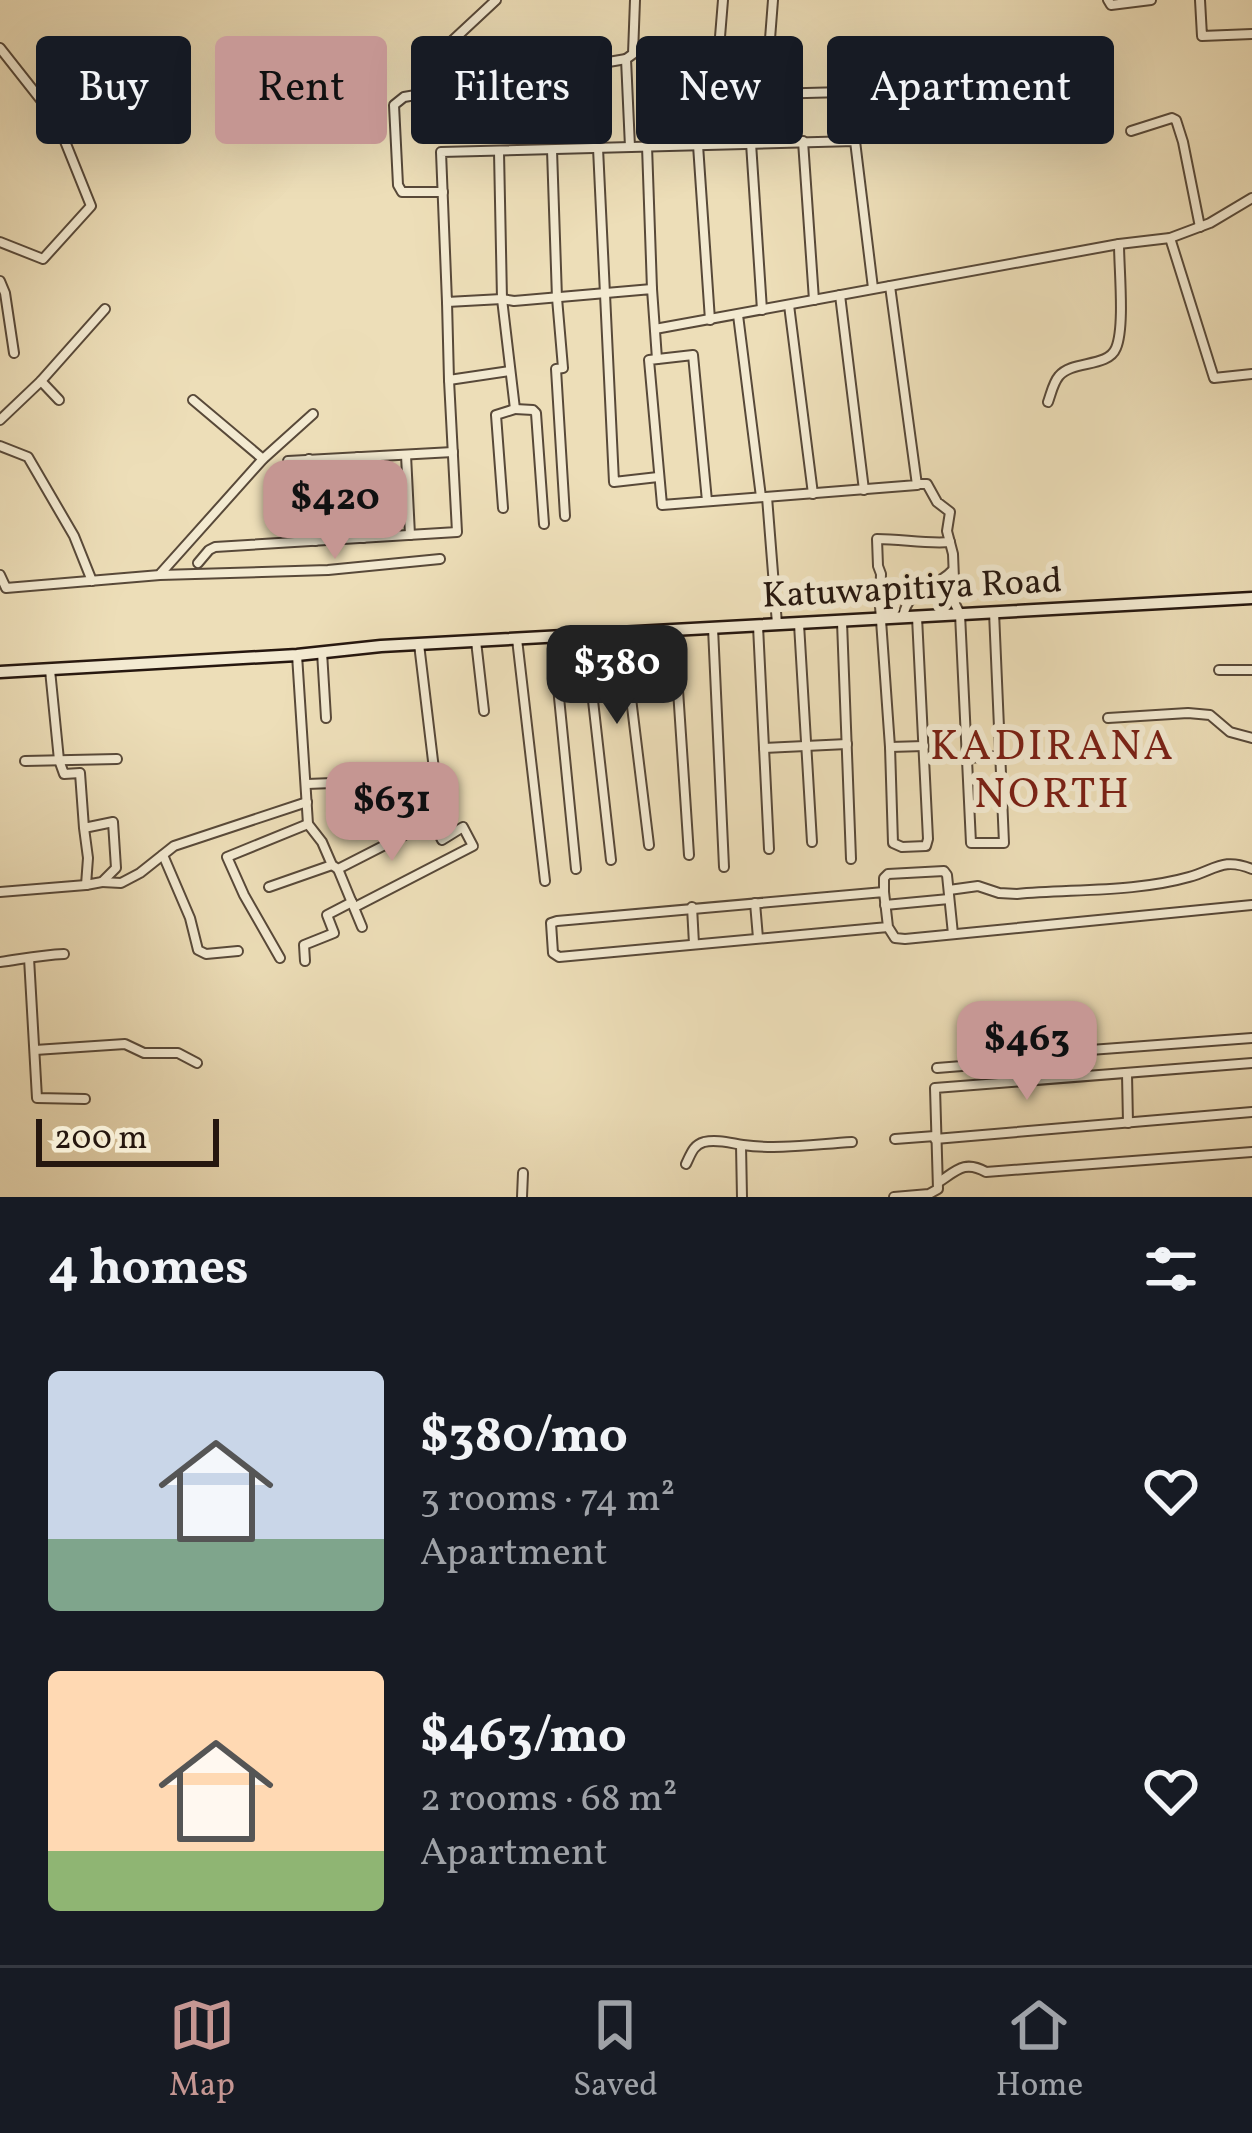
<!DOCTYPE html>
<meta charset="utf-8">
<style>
body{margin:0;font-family:Vollkorn,serif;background:#20242c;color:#f1f3f6;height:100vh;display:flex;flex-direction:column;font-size:45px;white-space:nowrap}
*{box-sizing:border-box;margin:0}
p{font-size:39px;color:#9ea1a6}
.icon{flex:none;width:66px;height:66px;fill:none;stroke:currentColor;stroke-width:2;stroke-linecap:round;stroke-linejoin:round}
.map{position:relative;height:1197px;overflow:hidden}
.details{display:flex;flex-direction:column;background:#171b24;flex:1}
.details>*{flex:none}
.hud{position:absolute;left:36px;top:36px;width:1182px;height:108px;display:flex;gap:24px}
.scale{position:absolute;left:36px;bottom:30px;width:183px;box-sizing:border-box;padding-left:12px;border:6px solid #26170f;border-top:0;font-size:33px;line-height:42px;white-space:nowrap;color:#26170f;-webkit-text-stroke:9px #f3ead1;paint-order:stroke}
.price{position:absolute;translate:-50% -102px;padding:0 27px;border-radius:24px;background:#c59692;color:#111;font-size:39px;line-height:78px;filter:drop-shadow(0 3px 6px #0008)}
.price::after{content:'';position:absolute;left:50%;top:72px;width:36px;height:27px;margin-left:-18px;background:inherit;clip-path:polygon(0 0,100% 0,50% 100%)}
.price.active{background:#222;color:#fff}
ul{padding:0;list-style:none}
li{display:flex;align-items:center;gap:36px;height:300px;padding:0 48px}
li span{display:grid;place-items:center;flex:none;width:336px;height:240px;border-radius:12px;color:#555}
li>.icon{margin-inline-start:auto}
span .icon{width:144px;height:144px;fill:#fffc;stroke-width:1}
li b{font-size:51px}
h2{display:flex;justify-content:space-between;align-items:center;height:144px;padding:0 48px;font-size:51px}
.tag{padding:0 42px;border-radius:12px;background:#171b24;box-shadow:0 12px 48px #0002;font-size:42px;line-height:108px}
.tag.active{background:#c59692;color:#111}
.tabs{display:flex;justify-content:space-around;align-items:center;height:168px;border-top:3px solid #363941;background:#171b24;font-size:33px;color:#9ea1a6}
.tabs a{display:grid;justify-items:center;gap:6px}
.tabs .active{color:#c59692}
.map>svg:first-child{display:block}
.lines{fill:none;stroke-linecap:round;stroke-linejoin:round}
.street-casing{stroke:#584939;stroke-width:12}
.secondary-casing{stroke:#26170f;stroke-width:15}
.street{stroke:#f3ead1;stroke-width:8}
.secondary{stroke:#f3ead1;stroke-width:10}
.labels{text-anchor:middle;stroke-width:12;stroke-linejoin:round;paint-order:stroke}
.street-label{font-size:36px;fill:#26170f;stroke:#f3ead1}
.quarter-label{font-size:42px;letter-spacing:3px;fill:#7a1f14;stroke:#f3ead1}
</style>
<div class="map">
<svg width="1252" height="1197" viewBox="0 0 1252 1197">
<rect width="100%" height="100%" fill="#eddeb8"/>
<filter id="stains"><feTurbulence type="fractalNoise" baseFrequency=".00167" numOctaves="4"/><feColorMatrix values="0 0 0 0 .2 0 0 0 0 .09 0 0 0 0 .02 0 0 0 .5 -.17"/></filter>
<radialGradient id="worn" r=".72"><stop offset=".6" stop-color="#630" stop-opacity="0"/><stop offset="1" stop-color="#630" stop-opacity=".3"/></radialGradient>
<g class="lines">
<g class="street-casing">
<g id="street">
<polyline points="773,0 766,91 769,94 844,92"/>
<polyline points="1108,0 1111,5 1151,0"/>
<polyline points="1200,0 1202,36 1252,34"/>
<polyline points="451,42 496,0"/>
<polyline points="720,47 768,48"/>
<polyline points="0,48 56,119 91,206 43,259 0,242"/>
<polyline points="716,86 723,0"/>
<polyline points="1131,131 1172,118 1176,120 1183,142 1200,227"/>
<polyline points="803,141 814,300"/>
<polyline points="751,143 762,310"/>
<polyline points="698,145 710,320"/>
<polyline points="647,146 652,289"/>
<polyline points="630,147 626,59 633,54 635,0"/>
<polyline points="598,148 614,482 658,477"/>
<polyline points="552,150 557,298 563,368 556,369 565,516"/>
<polyline points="499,152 502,299 515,409 496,415 503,508"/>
<polyline points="443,192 402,192 398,185 394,105 404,97 626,59"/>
<polyline points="1170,238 1214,378 1252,374"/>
<polyline points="0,281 5,293 14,353"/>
<polyline points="840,295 864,490"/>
<polyline points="447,302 449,380 510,371"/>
<polyline points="789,305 813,494"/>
<polyline points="738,315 761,497"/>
<polyline points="655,329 1119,244 1170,238 1210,223 1252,198"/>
<polyline points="657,359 652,289 514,301 502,299 447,302 441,152 855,141 873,288"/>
<polyline points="41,381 59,400"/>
<polyline points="193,400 263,459"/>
<path d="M 1048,402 C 1051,394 1053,383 1059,376 C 1072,360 1108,368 1116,348 C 1125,327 1119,269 1119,244"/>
<polyline points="515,409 533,410 536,413 544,524"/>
<polyline points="0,420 41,381 105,309"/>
<polyline points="0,446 28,457 74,536 92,581"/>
<polyline points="406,455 410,535"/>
<polyline points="358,457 363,538"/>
<polyline points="309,459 315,541"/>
<polyline points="288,461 453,452"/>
<polyline points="918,484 927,484 937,502 950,512 947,531 953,554 955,604 960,614 971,843 1004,843 994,612"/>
<polyline points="767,497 777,624"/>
<polyline points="707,501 693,355 649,360 662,505 917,485 890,286"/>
<polyline points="198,563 209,550 215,547 457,532 449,380"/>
<polyline points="161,573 263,459 313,414"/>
<polyline points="0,575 6,588 160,575 328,570 440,559"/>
<path d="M 903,617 C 908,587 934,590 952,571"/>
<path d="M 917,617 L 928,839 L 926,846 L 902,847 L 893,843 L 890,747 L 880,606 L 881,574 L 878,566 L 877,539 C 902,539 926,544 950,542"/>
<polyline points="842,622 851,859"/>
<polyline points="799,624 812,842"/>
<polyline points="758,626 769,849"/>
<polyline points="713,628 724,867"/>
<polyline points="674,630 689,855"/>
<polyline points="623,633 649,845"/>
<polyline points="570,636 571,666"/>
<polyline points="517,639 545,881"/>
<polyline points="476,641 484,711"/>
<polyline points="322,652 326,718"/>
<polyline points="297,655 308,824 322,842 332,865 338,869 432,821 439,811 419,644"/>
<polyline points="50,670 59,760 64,774 80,773 84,828 113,822 116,868 102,882 86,885 88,858 84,828"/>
<polyline points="1219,670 1252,670"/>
<polyline points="1108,718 1188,713 1210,715 1230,732 1252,738"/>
<polyline points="890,747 924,746"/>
<polyline points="764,748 847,744"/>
<polyline points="967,758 1000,756"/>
<polyline points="25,761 117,759"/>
<polyline points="307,784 435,779"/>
<polyline points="163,855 190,918 198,950 206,954 238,951"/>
<polyline points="338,869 362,927"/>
<polyline points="576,869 556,667 589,665 611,860"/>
<polyline points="102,882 121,883 140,873 174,846 307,802"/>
<polyline points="269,887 332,865"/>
<path d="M 949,890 L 978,886 L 999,893 L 1017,894 C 1072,889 1137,892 1189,877 C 1215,870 1223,857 1252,869"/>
<polyline points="0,892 86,885"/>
<polyline points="884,892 884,878 888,874 944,871 947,875 953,934"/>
<polyline points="755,903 758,938"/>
<polyline points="885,905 949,899"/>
<polyline points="355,907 473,846 463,827 442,840 432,821"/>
<polyline points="692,907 694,944"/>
<polyline points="888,927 559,957 553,953 551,923 557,921 884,892 888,927 895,938 905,939 1252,905"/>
<polyline points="29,958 37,1098 85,1099"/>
<polyline points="280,958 244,895 227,857 308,824"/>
<polyline points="305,961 304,945 334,933 327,915 352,902"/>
<path d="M 0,962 C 22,959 41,955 64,954"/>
<polyline points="35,1050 125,1044 144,1053 178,1053 197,1063"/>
<polyline points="937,1068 987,1064 997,1057 1252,1038"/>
<polyline points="1127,1074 1128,1123"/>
<polyline points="895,1139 935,1136"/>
<polyline points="935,1139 1252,1112"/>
<polyline points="741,1145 742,1197"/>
<path d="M 686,1164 C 691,1154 693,1145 704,1142 C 717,1139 730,1143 743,1145 C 778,1150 816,1144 852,1142"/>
<path d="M 939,1182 C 957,1170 965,1160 986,1172 L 1252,1152"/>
<polyline points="522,1197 523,1173"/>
<polyline points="894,1197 929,1194 938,1189 935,1088 1252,1063"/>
</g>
</g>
<g class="secondary-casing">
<polyline id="secondary" points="0,672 297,655 381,646 1252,598"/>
</g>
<use href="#street" class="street"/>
<use href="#secondary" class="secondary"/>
</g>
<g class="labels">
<g class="street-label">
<text transform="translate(912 586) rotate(-3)" y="13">Katuwapitiya Road</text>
</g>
<g class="quarter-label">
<text x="1053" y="759">KADIRANA<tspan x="1053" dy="48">NORTH</tspan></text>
</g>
</g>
<rect width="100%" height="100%" filter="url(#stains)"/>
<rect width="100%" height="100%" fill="url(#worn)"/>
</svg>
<div class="scale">200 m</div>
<b class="price" style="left:335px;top:562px">$420</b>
<b class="price active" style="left:617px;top:727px">$380</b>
<b class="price" style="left:392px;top:864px">$631</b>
<b class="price" style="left:1027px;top:1103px">$463</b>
<div class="hud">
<a class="tag">Buy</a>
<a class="tag active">Rent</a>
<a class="tag">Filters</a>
<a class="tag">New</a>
<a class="tag">Apartment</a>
</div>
</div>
<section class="details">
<h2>4 homes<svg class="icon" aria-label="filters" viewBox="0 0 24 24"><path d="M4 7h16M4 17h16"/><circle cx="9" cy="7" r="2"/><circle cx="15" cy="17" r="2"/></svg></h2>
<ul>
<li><span style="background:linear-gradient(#c9d6e8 70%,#7fa58c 0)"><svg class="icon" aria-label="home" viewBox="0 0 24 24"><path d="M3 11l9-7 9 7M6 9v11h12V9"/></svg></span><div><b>$380/mo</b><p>3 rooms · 74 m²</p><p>Apartment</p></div><svg class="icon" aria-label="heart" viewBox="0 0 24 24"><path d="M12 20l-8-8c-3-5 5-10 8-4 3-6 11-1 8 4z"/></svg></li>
<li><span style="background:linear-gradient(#ffd9b3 75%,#8fb573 0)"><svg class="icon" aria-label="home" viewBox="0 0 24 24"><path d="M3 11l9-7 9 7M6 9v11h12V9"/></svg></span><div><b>$463/mo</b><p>2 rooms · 68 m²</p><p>Apartment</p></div><svg class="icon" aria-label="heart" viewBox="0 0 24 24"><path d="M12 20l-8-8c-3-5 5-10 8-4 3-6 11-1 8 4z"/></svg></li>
</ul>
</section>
<nav class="tabs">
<a class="active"><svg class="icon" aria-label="map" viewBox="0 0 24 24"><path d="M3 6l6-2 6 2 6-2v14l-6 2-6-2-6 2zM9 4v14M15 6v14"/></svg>Map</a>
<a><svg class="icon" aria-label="saved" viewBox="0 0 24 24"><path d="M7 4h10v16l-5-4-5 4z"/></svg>Saved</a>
<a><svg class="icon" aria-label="home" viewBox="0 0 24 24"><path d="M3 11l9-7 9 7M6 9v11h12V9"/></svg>Home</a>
</nav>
